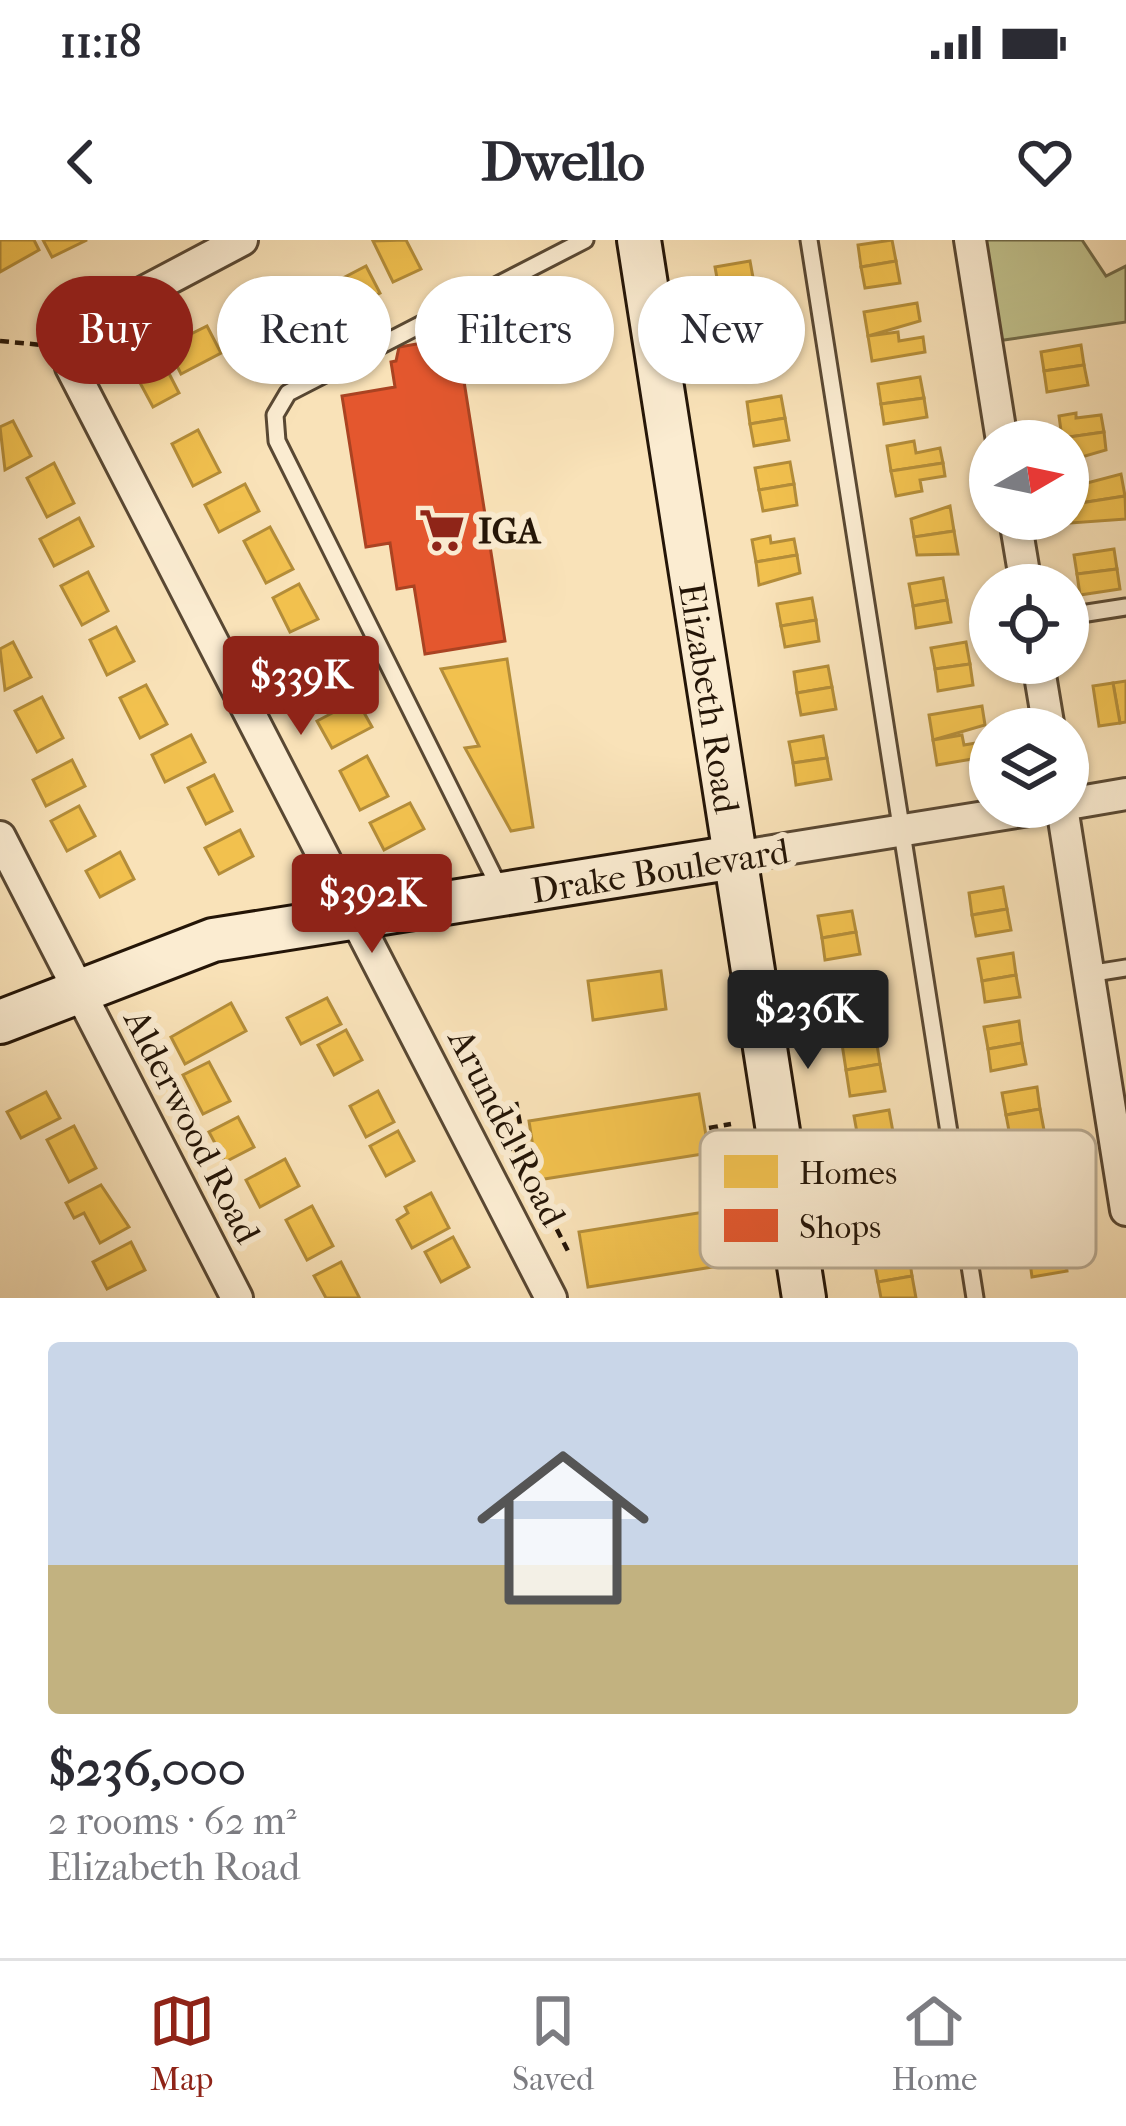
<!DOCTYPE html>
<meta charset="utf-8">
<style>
body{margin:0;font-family:"IM FELL French Canon",serif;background:#f7f7f7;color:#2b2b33;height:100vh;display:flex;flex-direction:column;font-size:45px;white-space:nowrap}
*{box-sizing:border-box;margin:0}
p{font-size:39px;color:#7c7c81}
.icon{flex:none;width:66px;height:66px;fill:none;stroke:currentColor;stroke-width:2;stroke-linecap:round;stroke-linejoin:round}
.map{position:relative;height:1058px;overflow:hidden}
.panel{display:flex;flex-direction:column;background:#fff;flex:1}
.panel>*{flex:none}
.top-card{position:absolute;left:36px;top:36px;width:1056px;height:108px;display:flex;gap:24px}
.needle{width:78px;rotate:81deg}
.fabs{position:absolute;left:969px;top:180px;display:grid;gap:24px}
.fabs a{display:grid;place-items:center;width:120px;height:120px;border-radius:50%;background:#fff;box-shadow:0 3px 9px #0004;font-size:60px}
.price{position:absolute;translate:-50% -102px;padding:0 27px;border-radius:12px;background:#8f2418;color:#fff;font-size:39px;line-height:78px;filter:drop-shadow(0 3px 6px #0008)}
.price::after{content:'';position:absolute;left:50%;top:72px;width:36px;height:27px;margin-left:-18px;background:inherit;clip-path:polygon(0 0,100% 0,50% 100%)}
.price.on{background:#222;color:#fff}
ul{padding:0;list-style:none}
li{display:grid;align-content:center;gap:24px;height:636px;padding:0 48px}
li span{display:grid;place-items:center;height:372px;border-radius:12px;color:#555}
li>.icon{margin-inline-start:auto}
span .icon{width:216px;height:216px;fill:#fffc;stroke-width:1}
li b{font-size:51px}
.tag{padding:0 42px;border-radius:54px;background:#fff;box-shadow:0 3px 9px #0004;font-size:42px;line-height:108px}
.tag.on{background:#8f2418;color:#fff}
.status{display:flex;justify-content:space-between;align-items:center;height:84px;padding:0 60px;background:#fff;direction:ltr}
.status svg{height:33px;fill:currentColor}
header{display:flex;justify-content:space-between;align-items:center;height:156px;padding:0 48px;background:#fff;font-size:54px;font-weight:700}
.dock{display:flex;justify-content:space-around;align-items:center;height:168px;border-top:3px solid #e1e1e2;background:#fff;font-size:33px;color:#7c7c81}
.dock a{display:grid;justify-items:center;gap:6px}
.dock .on{color:#8f2418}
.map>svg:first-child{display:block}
.green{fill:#c1c28d;stroke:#726c4a;stroke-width:3}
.homes{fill:#f2c14e;stroke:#b48d39;stroke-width:3}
.shops{fill:#e4572e;stroke:#aa4322;stroke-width:3}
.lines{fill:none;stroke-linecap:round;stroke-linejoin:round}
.lane-casing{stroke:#594833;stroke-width:21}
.street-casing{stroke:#594833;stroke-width:36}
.secondary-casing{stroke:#241507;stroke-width:48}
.path{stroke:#241507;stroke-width:4.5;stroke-dasharray:9 6;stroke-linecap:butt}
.lane{stroke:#fbecd1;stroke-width:15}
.street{stroke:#fbecd1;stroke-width:30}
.secondary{stroke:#fbecd1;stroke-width:42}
.labels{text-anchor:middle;stroke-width:12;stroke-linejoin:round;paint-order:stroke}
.poi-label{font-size:36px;font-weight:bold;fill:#241507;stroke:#fbecd1;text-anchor:start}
.street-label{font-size:36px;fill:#241507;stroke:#fbecd1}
.key{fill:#fbecd1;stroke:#baac94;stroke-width:3}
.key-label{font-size:33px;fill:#241507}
</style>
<div class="status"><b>11:18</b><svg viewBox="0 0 49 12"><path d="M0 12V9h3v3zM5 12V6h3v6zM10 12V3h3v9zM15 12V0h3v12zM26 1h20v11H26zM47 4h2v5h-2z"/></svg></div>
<header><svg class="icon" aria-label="back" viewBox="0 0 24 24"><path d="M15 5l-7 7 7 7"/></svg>Dwello<svg class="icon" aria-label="heart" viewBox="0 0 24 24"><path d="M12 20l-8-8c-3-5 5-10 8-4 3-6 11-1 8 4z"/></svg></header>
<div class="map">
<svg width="1126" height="1058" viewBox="0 0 1126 1058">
<rect width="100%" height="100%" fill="#f9e2b8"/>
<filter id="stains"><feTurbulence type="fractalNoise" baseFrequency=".00167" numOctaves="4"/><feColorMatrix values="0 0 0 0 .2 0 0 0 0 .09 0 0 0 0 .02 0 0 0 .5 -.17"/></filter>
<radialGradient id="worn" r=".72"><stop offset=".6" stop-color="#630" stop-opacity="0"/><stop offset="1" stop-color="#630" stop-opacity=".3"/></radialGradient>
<polygon class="green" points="984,0 1082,0 1106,36 1126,26 1126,82 997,101"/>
<g class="homes">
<polygon points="0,0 34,0 39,10 0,32"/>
<polygon points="43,0 87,0 52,17"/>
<polygon points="406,0 421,29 393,42 373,1"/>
<polygon points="892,0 896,21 861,27 858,5"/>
<polygon points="750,21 754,43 719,49 715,27"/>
<polygon points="896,21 900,43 865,48 861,27"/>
<polygon points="366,26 380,53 340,74 326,47"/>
<polygon points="754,43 758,65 723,71 719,49"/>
<polygon points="316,52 330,79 291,99 276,72"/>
<polygon points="917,63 920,81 868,96 864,72"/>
<polygon points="253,66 273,105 246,119 226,79"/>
<polygon points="207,86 221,113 181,134 167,106"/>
<polygon points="754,91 758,113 724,119 720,97"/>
<polygon points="898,92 899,101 923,97 925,112 872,121 868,96"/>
<polygon points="1081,105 1084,125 1044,131 1041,112"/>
<polygon points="758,113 762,135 727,141 724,119"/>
<polygon points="159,114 179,153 153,167 132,128"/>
<polygon points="1084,125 1088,145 1047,152 1044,131"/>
<polygon points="920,137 924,158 881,164 878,144"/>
<polygon points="781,156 785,178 750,184 747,162"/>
<polygon points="924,158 927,177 884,184 881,164"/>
<polygon points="1076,173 1076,178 1101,175 1104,192 1062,198 1059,176"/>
<polygon points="785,178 789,200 754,206 750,184"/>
<polygon points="13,181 31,216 5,230 0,187"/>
<polygon points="198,190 220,232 193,246 172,204"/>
<polygon points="1104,192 1106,210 1068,221 1068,201 1062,198"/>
<polygon points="914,201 916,213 940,208 943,223 891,231 887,206"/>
<polygon points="790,222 794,244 759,250 755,228"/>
<polygon points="54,223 74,263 47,277 27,238"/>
<polygon points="943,223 945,236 920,240 922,251 896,256 891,231"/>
<polygon points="1121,234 1125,256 1068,265 1068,248"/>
<polygon points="245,244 259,271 219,292 205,265"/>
<polygon points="794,244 797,265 763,271 759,250"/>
<polygon points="1125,256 1126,279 1071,283 1068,265"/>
<polygon points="950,266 954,291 914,297 911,279"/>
<polygon points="79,278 93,306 54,326 40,299"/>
<polygon points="270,287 293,329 266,343 244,301"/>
<polygon points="954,291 958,314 917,315 914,297"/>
<polygon points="770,296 771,303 794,299 797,315 756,322 752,300"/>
<polygon points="1114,309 1117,329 1077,334 1074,315"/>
<polygon points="797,315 800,333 759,345 756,322"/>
<polygon points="1117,329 1120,349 1080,355 1077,334"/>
<polygon points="88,332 108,371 82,385 61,346"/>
<polygon points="943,338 947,360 913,366 909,344"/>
<polygon points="299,344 318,379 290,392 273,358"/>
<polygon points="812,358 816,380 781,386 777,364"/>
<polygon points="947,360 951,382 916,388 913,366"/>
<polygon points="816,380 819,401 785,407 781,386"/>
<polygon points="116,387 134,421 107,435 90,400"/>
<polygon points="13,402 31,437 5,450 0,409"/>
<polygon points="330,402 350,441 323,455 303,415"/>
<polygon points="966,402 970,424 935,429 931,408"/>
<polygon points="507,419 533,587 511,591 465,508 479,506 441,429"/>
<polygon points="970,424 973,445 938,451 935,429"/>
<polygon points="828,426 832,447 797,453 794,432"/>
<polygon points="1126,441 1126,482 1120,483 1113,443"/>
<polygon points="1113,443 1120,483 1099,486 1093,446"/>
<polygon points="146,445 167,484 140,498 120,458"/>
<polygon points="832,447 836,469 801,475 797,453"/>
<polygon points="42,457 63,498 37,512 15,471"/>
<polygon points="357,460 372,487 332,508 317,481"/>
<polygon points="982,466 985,485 933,500 929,475"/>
<polygon points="191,495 205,522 165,542 152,515"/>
<polygon points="962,495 964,505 988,501 990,516 937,525 933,500"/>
<polygon points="823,496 827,518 793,523 789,502"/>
<polygon points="367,516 388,556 360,570 340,531"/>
<polygon points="827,518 831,539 796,545 793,523"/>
<polygon points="72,520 85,546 46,566 33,540"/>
<polygon points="214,535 232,571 206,584 188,548"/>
<polygon points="410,563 424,589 384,610 370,583"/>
<polygon points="79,566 95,596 67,611 51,581"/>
<polygon points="240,590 253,616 219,634 205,608"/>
<polygon points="120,612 134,639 100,657 86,631"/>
<polygon points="1003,647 1007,669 972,675 969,653"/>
<polygon points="1007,669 1011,690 976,696 972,675"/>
<polygon points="852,671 856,692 822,698 818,676"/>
<polygon points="856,692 860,714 825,720 822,698"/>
<polygon points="1013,713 1016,735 982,741 978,719"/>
<polygon points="661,731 666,769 593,780 588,741"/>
<polygon points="1016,735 1020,757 985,762 982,741"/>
<polygon points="869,739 872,761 838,766 834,745"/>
<polygon points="327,758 341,784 301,804 287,778"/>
<polygon points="872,761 876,782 841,788 838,766"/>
<polygon points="231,763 246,791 185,824 171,797"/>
<polygon points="1019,781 1022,803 988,809 984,787"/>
<polygon points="346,790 362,820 334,835 318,805"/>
<polygon points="876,798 880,824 846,830 842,804"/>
<polygon points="1022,803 1026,824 991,831 988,809"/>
<polygon points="209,822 230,861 203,874 183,835"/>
<polygon points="880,824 885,851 850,856 846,830"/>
<polygon points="1037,847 1040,869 1006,875 1002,853"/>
<polygon points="378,851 394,882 366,897 350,866"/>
<polygon points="46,852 60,878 21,898 7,872"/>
<polygon points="699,854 709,913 538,940 529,881"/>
<polygon points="1040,869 1044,890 1010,896 1006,875"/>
<polygon points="889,870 893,892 858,898 854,876"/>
<polygon points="238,877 254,907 225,922 209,892"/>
<polygon points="74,886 96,928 69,942 47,900"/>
<polygon points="398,891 414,921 386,936 370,906"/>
<polygon points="285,919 299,946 260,967 246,940"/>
<polygon points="101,945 129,987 100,1003 84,973 74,978 66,963"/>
<polygon points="431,953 449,988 412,1008 397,980 408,973 405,967"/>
<polygon points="312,966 333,1006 307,1020 286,980"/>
<polygon points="717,970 725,1025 588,1047 579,992"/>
<polygon points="453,997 469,1027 441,1042 425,1012"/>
<polygon points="131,1002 145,1030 107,1049 93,1022"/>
<polygon points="1064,1009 1067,1031 1032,1037 1029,1015"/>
<polygon points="909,1015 912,1036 878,1042 874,1021"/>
<polygon points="341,1022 359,1057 357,1058 326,1058 314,1036"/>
<polygon points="912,1036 916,1058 881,1058 878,1042"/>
</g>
<polygon class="shops" points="457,97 505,401 425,414 414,346 397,349 390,303 366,307 342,156 395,147 391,122 396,121 399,107"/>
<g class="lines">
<g class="lane-casing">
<g id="lane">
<polyline points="809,0 975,1058"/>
<polyline points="1068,376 1126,367"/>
<polyline points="502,653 277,201 275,175 288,153 585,0"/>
<polyline points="1088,734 1126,728"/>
</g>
</g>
<g class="street-casing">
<g id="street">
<polyline points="242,0 70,91 65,107 71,127 551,1058"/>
<polyline points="970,0 1002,201"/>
<polyline points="1015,279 1026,345"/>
<polyline points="1038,423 1049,489"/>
<polyline points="1068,564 1126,554"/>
<polyline points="1062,567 1126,970"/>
<polyline points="0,597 237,1058"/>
<polyline points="735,617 1048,567"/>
</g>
</g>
<g class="secondary-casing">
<g id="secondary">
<polyline points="639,0 804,1058"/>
<polyline points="0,782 213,700 735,617"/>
</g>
</g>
<g class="path">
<polyline points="0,101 42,105"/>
<polyline points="716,887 714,919 733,999"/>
<polyline points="709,888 731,884"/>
<polyline points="516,909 570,1015"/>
<polyline points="503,910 524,907 516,862"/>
<polyline points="726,1001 750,996"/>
</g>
<use href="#lane" class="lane"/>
<use href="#street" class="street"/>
<use href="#secondary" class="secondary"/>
</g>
<defs>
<g id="supermarket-bare" transform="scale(3.6)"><path d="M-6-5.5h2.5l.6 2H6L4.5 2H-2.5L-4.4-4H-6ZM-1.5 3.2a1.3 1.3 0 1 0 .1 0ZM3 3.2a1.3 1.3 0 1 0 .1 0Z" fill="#8f2418" stroke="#fbecd1" stroke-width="2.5" paint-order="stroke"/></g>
</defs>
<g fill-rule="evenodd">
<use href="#supermarket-bare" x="442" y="290"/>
</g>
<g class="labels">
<g class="poi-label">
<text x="478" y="303">IGA</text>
</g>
<g class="street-label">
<text transform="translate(710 458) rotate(81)" y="13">Elizabeth Road</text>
<text transform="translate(660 630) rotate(-9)" y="13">Drake Boulevard</text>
<text transform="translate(193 886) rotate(63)" y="13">Alderwood Road</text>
<text transform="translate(508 887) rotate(63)" y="13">Arundel Road</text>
</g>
</g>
<rect x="700" y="890" width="396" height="138" rx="18" class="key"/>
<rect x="724" y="915" width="54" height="33" fill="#f2c14e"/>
<rect x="724" y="969" width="54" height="33" fill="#e4572e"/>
<g class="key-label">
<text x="799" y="944">Homes</text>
<text x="799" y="998">Shops</text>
</g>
<rect width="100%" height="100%" filter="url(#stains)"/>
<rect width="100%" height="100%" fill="url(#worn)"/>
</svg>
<div class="fabs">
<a><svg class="needle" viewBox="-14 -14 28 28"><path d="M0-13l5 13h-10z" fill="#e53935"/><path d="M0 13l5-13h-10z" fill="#7c7c81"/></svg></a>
<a><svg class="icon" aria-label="locate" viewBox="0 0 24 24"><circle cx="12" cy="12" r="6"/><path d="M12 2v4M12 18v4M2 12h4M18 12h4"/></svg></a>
<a><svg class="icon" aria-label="layers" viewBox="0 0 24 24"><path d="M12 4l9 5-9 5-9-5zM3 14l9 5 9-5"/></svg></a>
</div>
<b class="price" style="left:301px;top:498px">$339K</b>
<b class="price" style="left:372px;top:716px">$392K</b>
<b class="price on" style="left:808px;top:832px">$236K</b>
<div class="top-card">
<a class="tag on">Buy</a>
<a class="tag">Rent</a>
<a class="tag">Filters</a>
<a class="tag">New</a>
</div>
</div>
<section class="panel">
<ul>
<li><span style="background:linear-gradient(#c9d6e8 60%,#c2b280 0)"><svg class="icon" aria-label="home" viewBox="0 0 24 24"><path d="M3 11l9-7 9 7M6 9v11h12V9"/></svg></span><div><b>$236,000</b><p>2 rooms · 62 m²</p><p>Elizabeth Road</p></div></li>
</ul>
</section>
<nav class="dock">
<a class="on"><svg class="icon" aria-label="map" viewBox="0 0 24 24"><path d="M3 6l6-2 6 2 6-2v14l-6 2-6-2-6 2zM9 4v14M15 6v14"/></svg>Map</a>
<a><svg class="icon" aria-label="saved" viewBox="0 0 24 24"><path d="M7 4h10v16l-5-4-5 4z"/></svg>Saved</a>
<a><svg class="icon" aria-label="home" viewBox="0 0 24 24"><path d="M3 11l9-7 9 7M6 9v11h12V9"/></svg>Home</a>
</nav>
